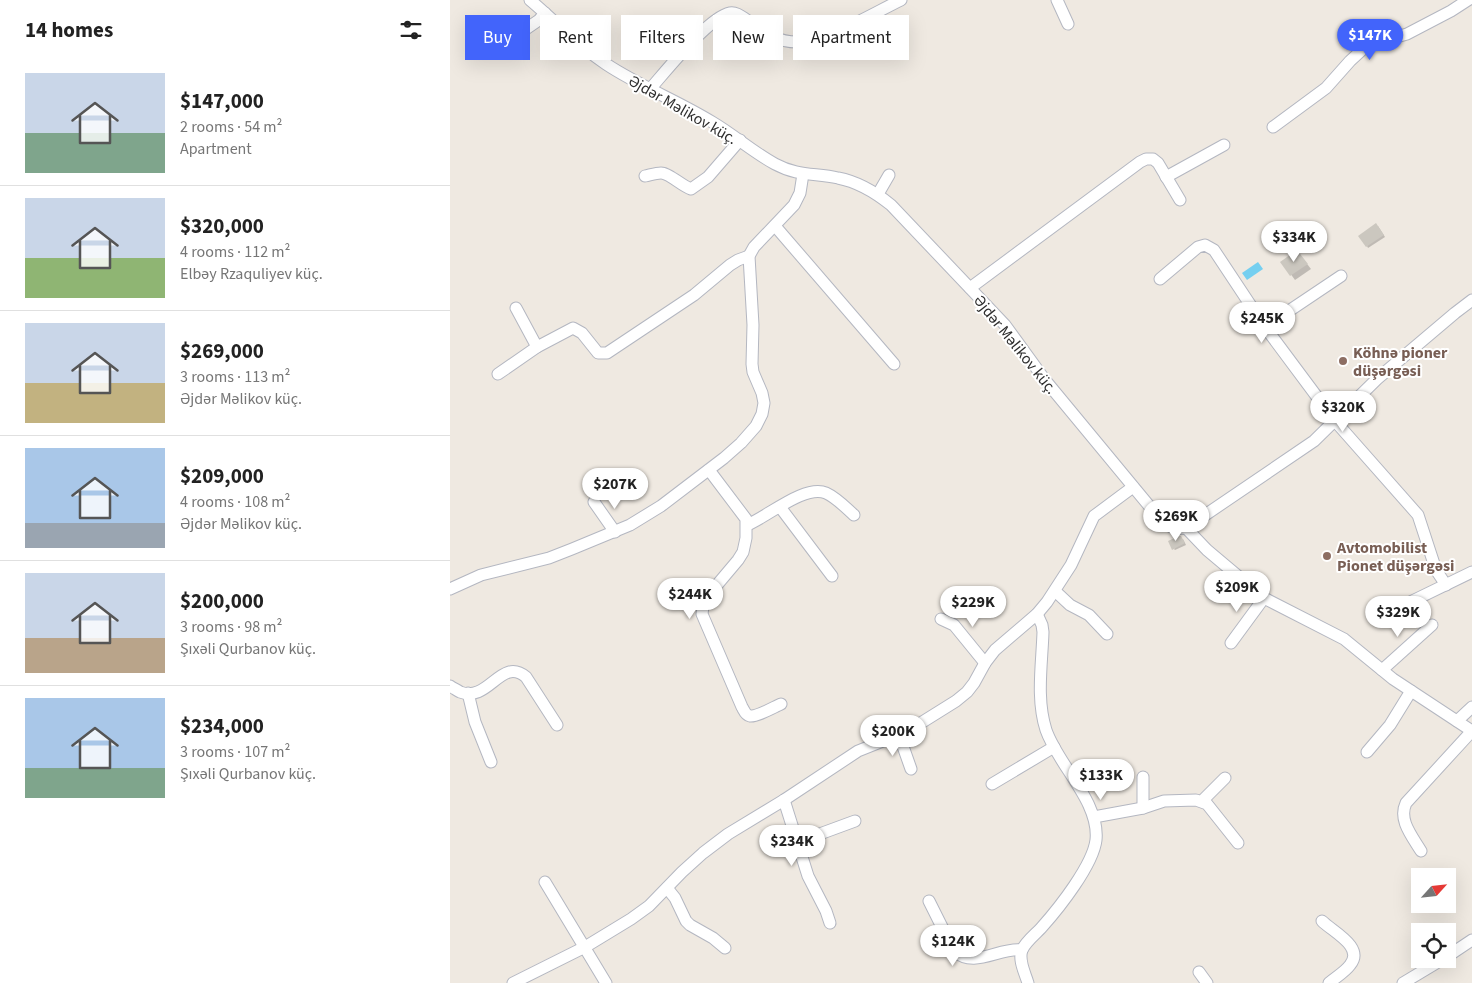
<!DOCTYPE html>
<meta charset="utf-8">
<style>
body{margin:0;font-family:"Source Sans 3",sans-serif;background:#f2f2f2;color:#222;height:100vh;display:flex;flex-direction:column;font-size:19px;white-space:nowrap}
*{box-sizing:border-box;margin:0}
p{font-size:16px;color:#767676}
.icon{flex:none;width:28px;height:28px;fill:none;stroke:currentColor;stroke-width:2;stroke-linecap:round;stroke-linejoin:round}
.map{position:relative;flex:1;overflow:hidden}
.details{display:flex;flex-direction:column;background:#fff;width:450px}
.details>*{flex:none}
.banner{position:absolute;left:15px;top:15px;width:475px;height:45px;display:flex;gap:10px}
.needle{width:32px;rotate:63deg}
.controls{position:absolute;left:961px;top:868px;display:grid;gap:10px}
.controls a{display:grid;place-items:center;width:45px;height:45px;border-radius:0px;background:#fff;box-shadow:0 5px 20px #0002;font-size:25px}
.price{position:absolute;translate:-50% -42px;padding:0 11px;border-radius:18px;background:#fff;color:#222;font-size:16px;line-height:32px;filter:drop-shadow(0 1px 2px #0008)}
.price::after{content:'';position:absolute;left:50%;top:30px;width:15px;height:11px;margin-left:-8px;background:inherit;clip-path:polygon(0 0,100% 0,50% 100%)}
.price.active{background:#4264fb;color:#fff}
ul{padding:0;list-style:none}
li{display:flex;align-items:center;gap:15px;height:125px;padding:0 25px}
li+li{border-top:1px solid #e0e0e0}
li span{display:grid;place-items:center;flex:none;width:140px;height:100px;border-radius:0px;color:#555}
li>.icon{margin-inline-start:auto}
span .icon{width:60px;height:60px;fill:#fffc;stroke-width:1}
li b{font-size:21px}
h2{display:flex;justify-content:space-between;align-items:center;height:60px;padding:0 25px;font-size:21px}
.tag{padding:0 18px;border-radius:0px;background:#fff;box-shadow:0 5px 20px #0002;font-size:18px;line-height:45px}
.tag.active{background:#4264fb;color:#fff}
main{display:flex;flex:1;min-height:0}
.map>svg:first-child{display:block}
.water{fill:#75cff0}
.shadow{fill:#0003}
.building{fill:#cbc7bf}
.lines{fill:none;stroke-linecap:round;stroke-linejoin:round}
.minor-casing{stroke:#b4b7c1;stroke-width:13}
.minor{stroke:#fff;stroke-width:11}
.education-dot{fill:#8d6e63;stroke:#fff;stroke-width:2}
.labels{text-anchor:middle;stroke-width:4;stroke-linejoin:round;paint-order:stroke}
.street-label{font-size:16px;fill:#2e2e2e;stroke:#fff}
.education-label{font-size:16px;font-weight:bold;fill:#785e54;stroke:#fff;text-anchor:start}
</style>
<main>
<section class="details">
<h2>14 homes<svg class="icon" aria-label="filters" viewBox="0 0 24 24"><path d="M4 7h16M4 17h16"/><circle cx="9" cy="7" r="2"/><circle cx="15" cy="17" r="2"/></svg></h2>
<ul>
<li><span style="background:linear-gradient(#c9d6e8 60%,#7fa58c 0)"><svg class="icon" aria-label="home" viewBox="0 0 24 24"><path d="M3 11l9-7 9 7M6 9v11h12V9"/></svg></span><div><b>$147,000</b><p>2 rooms · 54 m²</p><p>Apartment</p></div></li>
<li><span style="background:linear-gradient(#c9d6e8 60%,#8fb573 0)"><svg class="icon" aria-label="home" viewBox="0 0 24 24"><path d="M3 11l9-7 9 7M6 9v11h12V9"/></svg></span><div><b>$320,000</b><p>4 rooms · 112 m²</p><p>Elbəy Rzaquliyev küç.</p></div></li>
<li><span style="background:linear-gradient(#c9d6e8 60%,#c2b280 0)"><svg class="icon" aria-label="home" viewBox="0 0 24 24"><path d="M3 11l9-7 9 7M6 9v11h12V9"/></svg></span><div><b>$269,000</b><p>3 rooms · 113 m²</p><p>Əjdər Məlikov küç.</p></div></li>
<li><span style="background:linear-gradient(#a9c7e8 75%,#9aa5b1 0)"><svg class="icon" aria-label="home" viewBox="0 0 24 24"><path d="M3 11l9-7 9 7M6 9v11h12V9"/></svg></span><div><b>$209,000</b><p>4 rooms · 108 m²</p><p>Əjdər Məlikov küç.</p></div></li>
<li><span style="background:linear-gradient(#c9d6e8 65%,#b9a48a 0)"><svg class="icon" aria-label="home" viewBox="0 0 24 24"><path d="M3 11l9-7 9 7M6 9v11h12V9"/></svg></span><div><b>$200,000</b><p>3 rooms · 98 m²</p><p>Şıxəli Qurbanov küç.</p></div></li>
<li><span style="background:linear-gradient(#a9c7e8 70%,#7fa58c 0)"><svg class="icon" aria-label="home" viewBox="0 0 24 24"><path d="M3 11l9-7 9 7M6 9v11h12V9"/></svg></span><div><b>$234,000</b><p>3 rooms · 107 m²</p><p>Şıxəli Qurbanov küç.</p></div></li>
</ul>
</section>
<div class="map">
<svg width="1022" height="983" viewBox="0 0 1022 983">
<rect width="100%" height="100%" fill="#efe9e1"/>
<polygon class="water" points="808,262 813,269 797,280 792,273"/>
<g class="shadow">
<polygon points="928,226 935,237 918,248 917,246"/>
<polygon points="847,251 861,269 845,280 832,262"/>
<polygon points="733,539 736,545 725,550 724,549"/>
</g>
<g class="building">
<polygon points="926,223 934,235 916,247 908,236"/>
<polygon points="847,250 858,264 840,276 830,262"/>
<polygon points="729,536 731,536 735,543 722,550 718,541"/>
</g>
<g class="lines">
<g class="minor-casing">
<g id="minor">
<path d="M 80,0 C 105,21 128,46 156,64 C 189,86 228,101 262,122 C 284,135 303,152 325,164 C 347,176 365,173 388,178 C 409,182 425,192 441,205 L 555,325 L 595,380 L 705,513 C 714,524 721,530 736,528 L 864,441 L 927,379 L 1005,313 L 1022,300"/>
<polyline points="607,0 618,24"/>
<polyline points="54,44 89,20 95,13"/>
<path d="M 200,89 C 216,71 259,17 280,13 C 287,12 292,17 297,20 C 314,32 328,43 349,42 C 380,40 422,14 451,0"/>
<polyline points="823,127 876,88 900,61 913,49 925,43 957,34 1001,11 1018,0"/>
<path d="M 195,176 C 200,175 206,173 211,173 C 219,173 232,186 241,189 L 258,177 L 290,140"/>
<polyline points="716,177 774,145"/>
<polyline points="428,194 439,175"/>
<polyline points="325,226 444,364"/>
<polyline points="710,279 748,247 755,245 764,250 815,327 885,421 968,515 986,570 996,585"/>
<polyline points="520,288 690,162 696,159 703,159 708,163 730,200"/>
<polyline points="66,308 87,347"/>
<polyline points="815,327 891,276"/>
<polyline points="48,374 87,347 123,328 132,333 148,353 157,353 244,295 280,265 288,260 299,256"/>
<path d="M 259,470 L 296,519 L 296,538 L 293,552 L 288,560 L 256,598 L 253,606 L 252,614 L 292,707 C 294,710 295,715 300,716 C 307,717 324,707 331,704"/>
<polyline points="144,502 165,532"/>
<polyline points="330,507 382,576"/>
<path d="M 297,525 C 317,517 355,484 376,493 C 387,498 396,508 404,515"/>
<polyline points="736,528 757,550 814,598 894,639 943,679 1022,731"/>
<polyline points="0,589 31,575 99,558 122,549 180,525 211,506 274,458 291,443 306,426 312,414 314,403 312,393 303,372 302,364 303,325 299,256 304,247 344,205 350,193 353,174"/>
<polyline points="605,591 620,605 639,615 657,634"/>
<polyline points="952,606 1022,572"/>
<polyline points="491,619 504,625 535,663"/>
<polyline points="781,643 814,598"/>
<polyline points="932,670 982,625"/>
<path d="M 0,686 C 3,688 7,690 10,692 C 39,703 51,656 76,677 L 107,725"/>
<polyline points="18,693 25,722 41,762"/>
<polyline points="1007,721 1022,707"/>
<polyline points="449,735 461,769"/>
<polyline points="917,752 940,725 961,691"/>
<polyline points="693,777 693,808"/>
<polyline points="542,784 604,747"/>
<polyline points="334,800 358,876 376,911 380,923"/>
<polyline points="752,801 775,778"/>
<polyline points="644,817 693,808 714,801 746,800 757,804 788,843"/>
<polyline points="348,842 405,821"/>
<path d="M 971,851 C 962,836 948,820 956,803 L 1022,731"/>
<polyline points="95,882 156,983"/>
<polyline points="217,888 225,898 236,921 240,925 263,938 275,948"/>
<path d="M 479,901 L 504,951 C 525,969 549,947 572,950"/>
<path d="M 872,921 C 883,932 915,947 900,965 C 895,972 886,977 879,983"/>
<polyline points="998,956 1022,940"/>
<polyline points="749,972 757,983"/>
<polyline points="63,983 135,947 181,919 199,906 232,872 253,853 278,834 334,800 408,751 458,731 506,701 517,692 524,683 535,663 545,650 587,614 597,602 621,565 644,516 683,487"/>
<path d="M 578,983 C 575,973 568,960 572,950 C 576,941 586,934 592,927 C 609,908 643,865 646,840 C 650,802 608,765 596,730 C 586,699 592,664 593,632 L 592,625 L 587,614"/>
<polyline points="953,983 993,959"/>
</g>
</g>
<use href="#minor" class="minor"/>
</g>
<g class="education-dot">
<circle cx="893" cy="361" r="5"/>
<circle cx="877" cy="556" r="5"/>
</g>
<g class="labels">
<g class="street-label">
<text transform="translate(233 109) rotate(30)" y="6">Əjdər Məlikov küç.</text>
<text transform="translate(566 344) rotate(51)" y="6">Əjdər Məlikov küç.</text>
</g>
<g class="education-label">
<text x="903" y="358">Köhnə pioner<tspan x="903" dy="18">düşərgəsi</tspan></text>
<text x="887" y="553">Avtomobilist<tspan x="887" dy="18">Pionet düşərgəsi</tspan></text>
</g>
</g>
</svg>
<div class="controls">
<a><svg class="needle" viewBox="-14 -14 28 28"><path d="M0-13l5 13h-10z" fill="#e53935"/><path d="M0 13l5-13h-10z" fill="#767676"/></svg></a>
<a><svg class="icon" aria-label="locate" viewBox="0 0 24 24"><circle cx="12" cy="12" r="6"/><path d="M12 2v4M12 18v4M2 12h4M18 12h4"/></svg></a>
</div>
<b class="price active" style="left:920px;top:61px">$147K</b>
<b class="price" style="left:844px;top:263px">$334K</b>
<b class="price" style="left:812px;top:344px">$245K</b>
<b class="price" style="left:893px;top:433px">$320K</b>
<b class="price" style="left:165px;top:510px">$207K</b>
<b class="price" style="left:726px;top:542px">$269K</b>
<b class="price" style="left:787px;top:613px">$209K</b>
<b class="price" style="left:240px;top:620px">$244K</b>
<b class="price" style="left:523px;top:628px">$229K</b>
<b class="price" style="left:948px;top:638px">$329K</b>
<b class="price" style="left:443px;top:757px">$200K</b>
<b class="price" style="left:651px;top:801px">$133K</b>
<b class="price" style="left:342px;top:867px">$234K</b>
<b class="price" style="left:503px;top:967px">$124K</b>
<div class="banner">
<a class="tag active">Buy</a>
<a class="tag">Rent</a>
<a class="tag">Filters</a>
<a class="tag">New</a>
<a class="tag">Apartment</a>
</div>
</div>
</main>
